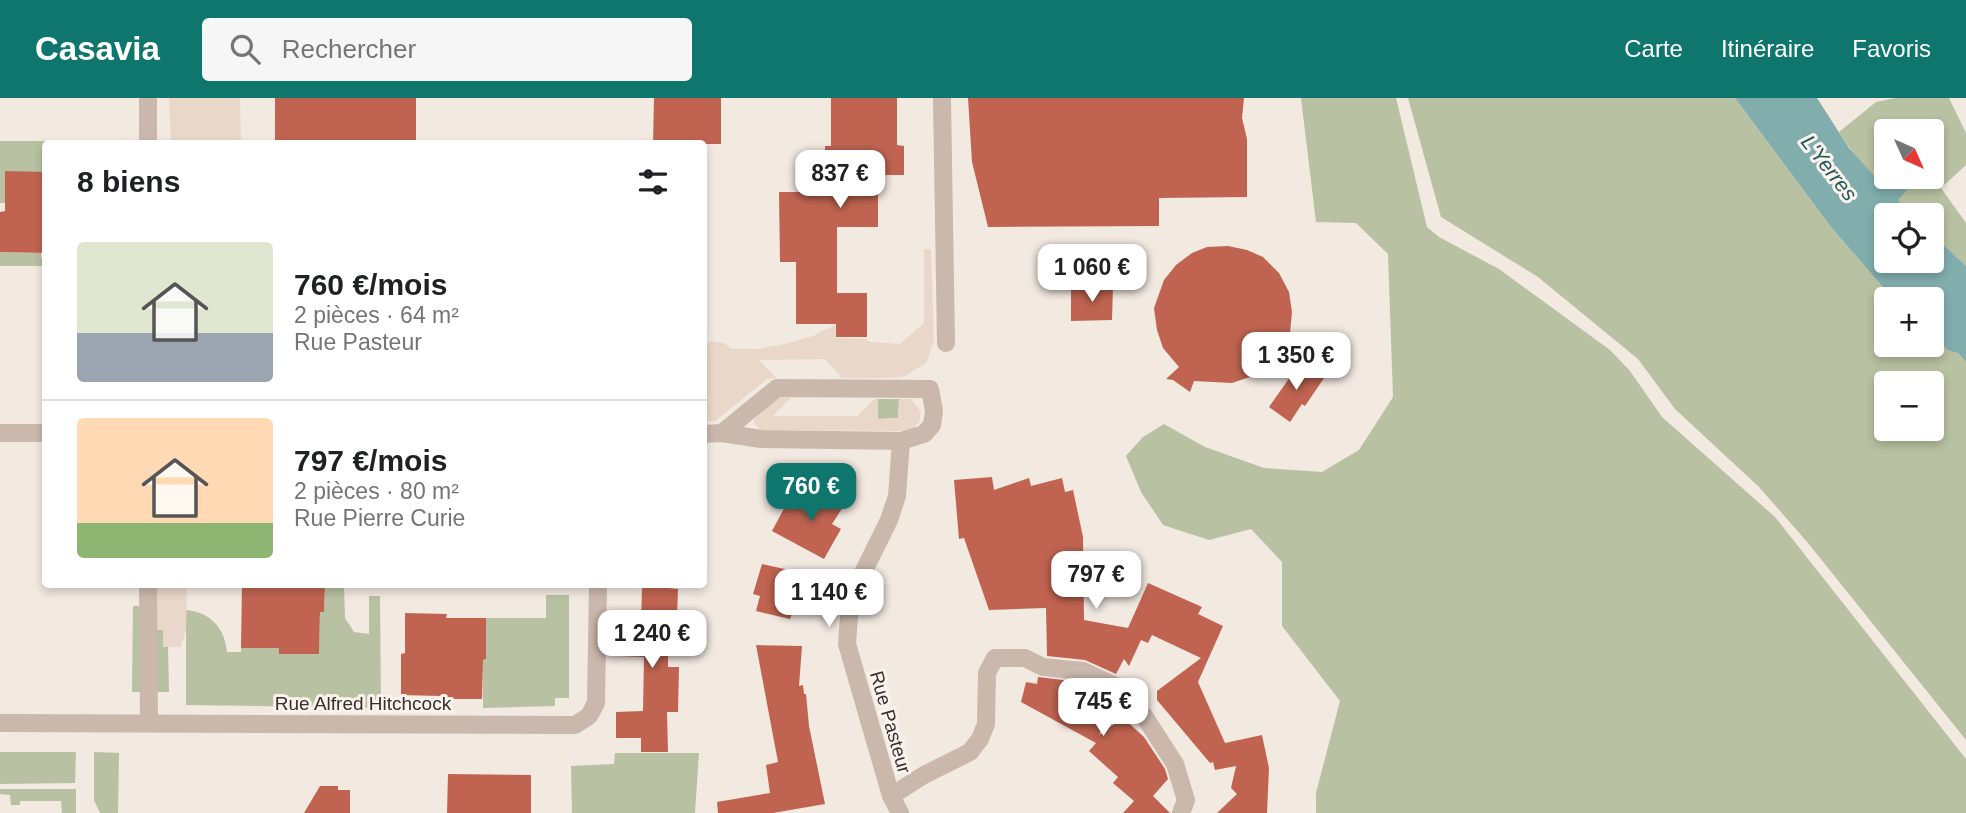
<!DOCTYPE html>
<html lang="fr">
<meta charset="utf-8">
<style>
body{margin:0;font-family:Arial,sans-serif;background:#f6f6f6;color:#202124;height:100vh;display:flex;flex-direction:column;font-size:26px;white-space:nowrap}
*{box-sizing:border-box;margin:0}
p{font-size:23px;color:#757577}
.icon{flex:none;width:38px;height:38px;fill:none;stroke:currentColor;stroke-width:2;stroke-linecap:round;stroke-linejoin:round}
.map{position:relative;flex:1;overflow:hidden}
.side{position:absolute;left:42px;top:42px;width:665px;height:448px;display:flex;flex-direction:column;background:#fff;border-radius:7px;box-shadow:0 4px 10px #0003}
.side>*{flex:none}
.needle{width:46px;rotate:135deg}
.buttons{position:absolute;left:1874px;top:21px;display:grid;gap:14px}
.buttons a{display:grid;place-items:center;width:70px;height:70px;border-radius:7px;background:#fff;box-shadow:0 4px 10px #0003;font-size:35px}
.price{position:absolute;translate:-50% -60px;padding:0 16px;border-radius:14px;background:#fff;color:#222;font-size:23px;line-height:46px;filter:drop-shadow(0 2px 4px #0008)}
.price::after{content:'';position:absolute;left:50%;top:42px;width:21px;height:16px;margin-left:-10px;background:inherit;clip-path:polygon(0 0,100% 0,50% 100%)}
.price.on{background:#0f766e;color:#fff}
ul{padding:0;list-style:none}
li{display:flex;align-items:center;gap:21px;height:175px;padding:0 35px}
li+li{border-top:2px solid #e0e0e0}
li span{display:grid;place-items:center;flex:none;width:196px;height:140px;border-radius:7px;color:#555}
li>.icon{margin-inline-start:auto}
span .icon{width:84px;height:84px;fill:#fffc;stroke-width:1}
li b{font-size:30px}
h2{display:flex;justify-content:space-between;align-items:center;height:84px;padding:0 35px;font-size:30px}
header{display:flex;align-items:center;gap:42px;box-sizing:border-box;height:98px;padding:0 35px;background:#0f766e;color:#fff}
header strong{font-size:33px}
nav{display:flex;gap:38px;margin-inline-start:auto;font-size:24px}
.search{width:490px;height:63px;background:#f6f6f6;display:flex;align-items:center;gap:18px;box-sizing:border-box;padding:0 24px;border-radius:7px;color:#757577;font-size:26px}
.map>svg:first-child{display:block}
.green{fill:#b8c1a1;fill-rule:evenodd}
.plaza{fill:#e9d8c9}
.water{fill:#81aead}
.building{fill:#c06451}
.lines{fill:none;stroke-linecap:round;stroke-linejoin:round}
.minor{stroke:#cab8ad;stroke-width:18}
.labels{text-anchor:middle;stroke-width:6;stroke-linejoin:round;paint-order:stroke}
.street-label{font-size:19px;fill:#392e2b;stroke:#faf3ed}
.water-label{font-size:21px;font-style:italic;fill:#225858;stroke:#faf3ed}
</style>
<header>
<strong>Casavia</strong>
<div class="search"><svg class="icon" aria-label="search" viewBox="0 0 24 24"><circle cx="10" cy="10" r="6"/><path d="M15 15l6 6"/></svg>Rechercher</div>
<nav><a>Carte</a><a>Itinéraire</a><a>Favoris</a></nav>
</header>
<div class="map">
<svg width="1966" height="715" viewBox="0 0 1966 715">
<rect width="100%" height="100%" fill="#f2e9e1"/>
<g class="green">
<polygon points="1301,0 1396,0 1427,129 1439,139 1499,171 1610,252 1630,273 1662,319 1775,419 1966,661 1966,715 1316,715 1316,695 1340,603 1282,528 1282,464 1251,431 1209,442 1163,427 1141,394 1126,358 1143,339 1164,326 1205,349 1264,370 1322,374 1359,352 1393,299 1388,156 1356,125 1316,124"/>
<path d="M 1408,0 L 1735,0 L 1831,129 L 1893,201 L 1886,201 L 1886,247 L 1932,247 L 1932,238 L 1949,253 L 1958,255 L 1966,264 L 1966,642 L 1808,445 L 1759,389 L 1675,311 L 1638,261 L 1538,179 L 1441,119 ZM 1886,285 L 1932,285 L 1932,331 L 1886,331 Z"/>
<path d="M 1896,0 L 1949,0 L 1966,35 L 1966,67 L 1941,90 L 1966,125 L 1966,168 L 1932,136 L 1932,117 C 1911,117 1909,120 1897,102 L 1904,94 C 1896,89 1890,90 1883,86 C 1871,81 1846,46 1839,34 L 1876,4 ZM 1886,33 L 1932,33 L 1932,79 L 1886,79 Z"/>
<polygon points="0,43 121,43 121,46 46,46 45,74 5,74 5,105 0,105"/>
<polygon points="0,112 0,154 41,155 41,160 45,160 45,168 0,168"/>
<polygon points="878,301 899,301 898,320 878,321"/>
<path d="M 325,487 L 344,487 L 345,520 L 354,534 L 369,536 L 369,498 L 380,498 L 381,610 L 186,607 L 186,512 C 210,514 225,530 227,554 L 241,554 L 241,550 L 279,550 L 319,556 L 320,514 L 324,514 Z"/>
<polygon points="546,497 569,497 569,600 555,600 555,608 483,610 483,562 486,561 486,520 546,520"/>
<polygon points="133,508 140,508 140,594 132,594"/>
<polygon points="163,531 163,548 168,548 169,594 157,594 156,532"/>
<polygon points="0,654 76,654 75,685 0,686"/>
<polygon points="94,654 119,655 118,715 100,715 94,702"/>
<polygon points="615,655 699,655 695,715 572,715 571,668 614,666"/>
<polygon points="0,691 76,691 76,715 62,715 61,703 20,703 20,707 11,707 10,697 0,696"/>
</g>
<g class="plaza">
<polygon points="169,0 240,0 241,45 171,45"/>
<polygon points="924,151 931,151 934,243 926,265 905,278 891,280 842,280 825,261 759,262 777,280 767,281 715,323 704,323 704,249 711,243 724,245 732,251 757,251 785,246 813,238 835,227 836,240 866,241 870,244 900,246 924,225"/>
<polygon points="777,300 791,300 773,318 857,318 874,301 878,301 878,321 898,320 899,301 911,301 921,314 919,324 914,330 907,333 761,332 754,325 754,321"/>
<polygon points="156,487 187,487 186,531 181,549 163,549 163,532 156,532"/>
</g>
<polygon class="water" points="1735,0 1817,0 1849,50 1881,86 1895,88 1908,82 1912,86 1898,102 1909,117 1886,117 1886,163 1932,163 1932,136 1966,168 1966,264 1958,255 1949,253 1932,238 1932,201 1893,201 1831,129"/>
<g class="building">
<rect x="275" y="0" width="141" height="46"/>
<polygon points="654,0 721,0 721,46 653,46"/>
<polygon points="831,0 897,0 897,47 904,48 904,77 878,77 878,129 837,129 837,195 867,195 867,239 836,239 836,226 796,226 796,164 780,164 779,94 826,94 825,48 831,48"/>
<polygon points="968,0 1244,0 1242,20 1247,41 1247,99 1159,100 1159,128 988,129 972,64"/>
<polygon points="5,73 46,74 46,155 0,154 0,114 5,113"/>
<polygon points="1228,148 1247,152 1263,159 1279,175 1289,194 1292,214 1290,235 1282,253 1297,263 1232,285 1194,283 1190,294 1173,282 1166,281 1179,269 1163,250 1157,232 1154,210 1164,182 1176,167 1192,155 1207,149"/>
<polygon points="1071,189 1113,189 1112,222 1071,223"/>
<polygon points="1300,265 1324,280 1305,308 1302,306 1290,324 1269,309"/>
<polygon points="992,379 994,392 1029,380 1031,388 1062,380 1065,394 1073,392 1083,439 1084,522 1128,530 1148,485 1202,509 1198,516 1223,528 1198,584 1225,645 1262,637 1269,670 1267,715 1217,715 1237,696 1231,690 1236,668 1215,672 1213,664 1210,665 1157,602 1157,593 1201,560 1152,537 1148,545 1141,542 1129,568 1124,561 1116,576 1085,562 1047,558 1046,510 989,512 964,440 959,441 954,382"/>
<polygon points="811,388 845,406 832,426 841,431 824,461 772,433 787,405 798,411"/>
<polygon points="762,466 807,476 790,521 756,513 760,498 753,496"/>
<polygon points="242,486 325,486 324,514 320,514 319,556 279,556 279,550 241,550"/>
<polygon points="642,486 668,486 668,490 678,491 677,519 668,519 668,569 679,569 678,614 667,614 668,654 641,654 641,640 616,640 616,614 643,613 644,559 618,558 618,530 641,531"/>
<polygon points="405,515 447,516 446,520 486,520 486,561 483,562 482,601 441,601 441,598 401,597 401,556 405,555"/>
<polygon points="756,547 802,548 799,588 803,587 804,596 806,596 809,628 825,706 773,715 718,715 717,704 770,695 766,667 778,664"/>
<polygon points="1038,579 1080,584 1105,596 1101,604 1111,610 1099,637 1123,620 1144,639 1165,671 1168,681 1153,698 1170,715 1123,715 1134,703 1113,685 1118,679 1089,653 1096,645 1021,604 1026,584 1037,586"/>
<polygon points="448,676 531,677 531,715 447,715"/>
<polygon points="320,688 338,688 338,692 350,692 350,715 304,715"/>
</g>
<g class="lines">
<g class="minor">
<polyline points="148,0 148,46"/>
<polyline points="942,0 946,245"/>
<polyline points="0,335 46,335"/>
<polyline points="704,336 722,335 761,341 901,343 924,336 932,327 934,313 930,291 777,290 722,335"/>
<polyline points="148,486 149,624"/>
<polyline points="0,625 575,627 589,618 596,605 598,486"/>
<polyline points="891,698 924,677 970,654 980,641 986,626 987,575 995,560 1025,560 1043,569 1083,573 1115,588 1144,618 1175,666 1186,702 1181,715"/>
<polyline points="900,715 891,698 847,546 849,518 854,493 889,422 897,398 901,343"/>
</g>
</g>
<g class="labels">
<g class="street-label">
<text x="363" y="612">Rue Alfred Hitchcock</text>
<text transform="translate(891 624) rotate(74)" y="7">Rue Pasteur</text>
</g>
<g class="water-label">
<text transform="translate(1829 70) rotate(52)" y="7">L'Yerres</text>
</g>
</g>
</svg>
<div class="buttons">
<a><svg class="needle" viewBox="-14 -14 28 28"><path d="M0-13l5 13h-10z" fill="#e53935"/><path d="M0 13l5-13h-10z" fill="#757577"/></svg></a>
<a><svg class="icon" aria-label="locate" viewBox="0 0 24 24"><circle cx="12" cy="12" r="6"/><path d="M12 2v4M12 18v4M2 12h4M18 12h4"/></svg></a>
<a>+</a>
<a>−</a>
</div>
<b class="price" style="left:840px;top:112px">837 €</b>
<b class="price" style="left:1092px;top:206px">1 060 €</b>
<b class="price" style="left:1296px;top:294px">1 350 €</b>
<b class="price on" style="left:811px;top:425px">760 €</b>
<b class="price" style="left:1096px;top:513px">797 €</b>
<b class="price" style="left:829px;top:531px">1 140 €</b>
<b class="price" style="left:652px;top:572px">1 240 €</b>
<b class="price" style="left:1103px;top:640px">745 €</b>
<section class="side">
<h2>8 biens<svg class="icon" aria-label="filters" viewBox="0 0 24 24"><path d="M4 7h16M4 17h16"/><circle cx="9" cy="7" r="2"/><circle cx="15" cy="17" r="2"/></svg></h2>
<ul>
<li><span style="background:linear-gradient(#dfe7d0 65%,#9aa5b1 0)"><svg class="icon" aria-label="home" viewBox="0 0 24 24"><path d="M3 11l9-7 9 7M6 9v11h12V9"/></svg></span><div><b>760 €/mois</b><p>2 pièces · 64 m²</p><p>Rue Pasteur</p></div></li>
<li><span style="background:linear-gradient(#ffd9b3 75%,#8fb573 0)"><svg class="icon" aria-label="home" viewBox="0 0 24 24"><path d="M3 11l9-7 9 7M6 9v11h12V9"/></svg></span><div><b>797 €/mois</b><p>2 pièces · 80 m²</p><p>Rue Pierre Curie</p></div></li>
</ul>
</section>
</div>
